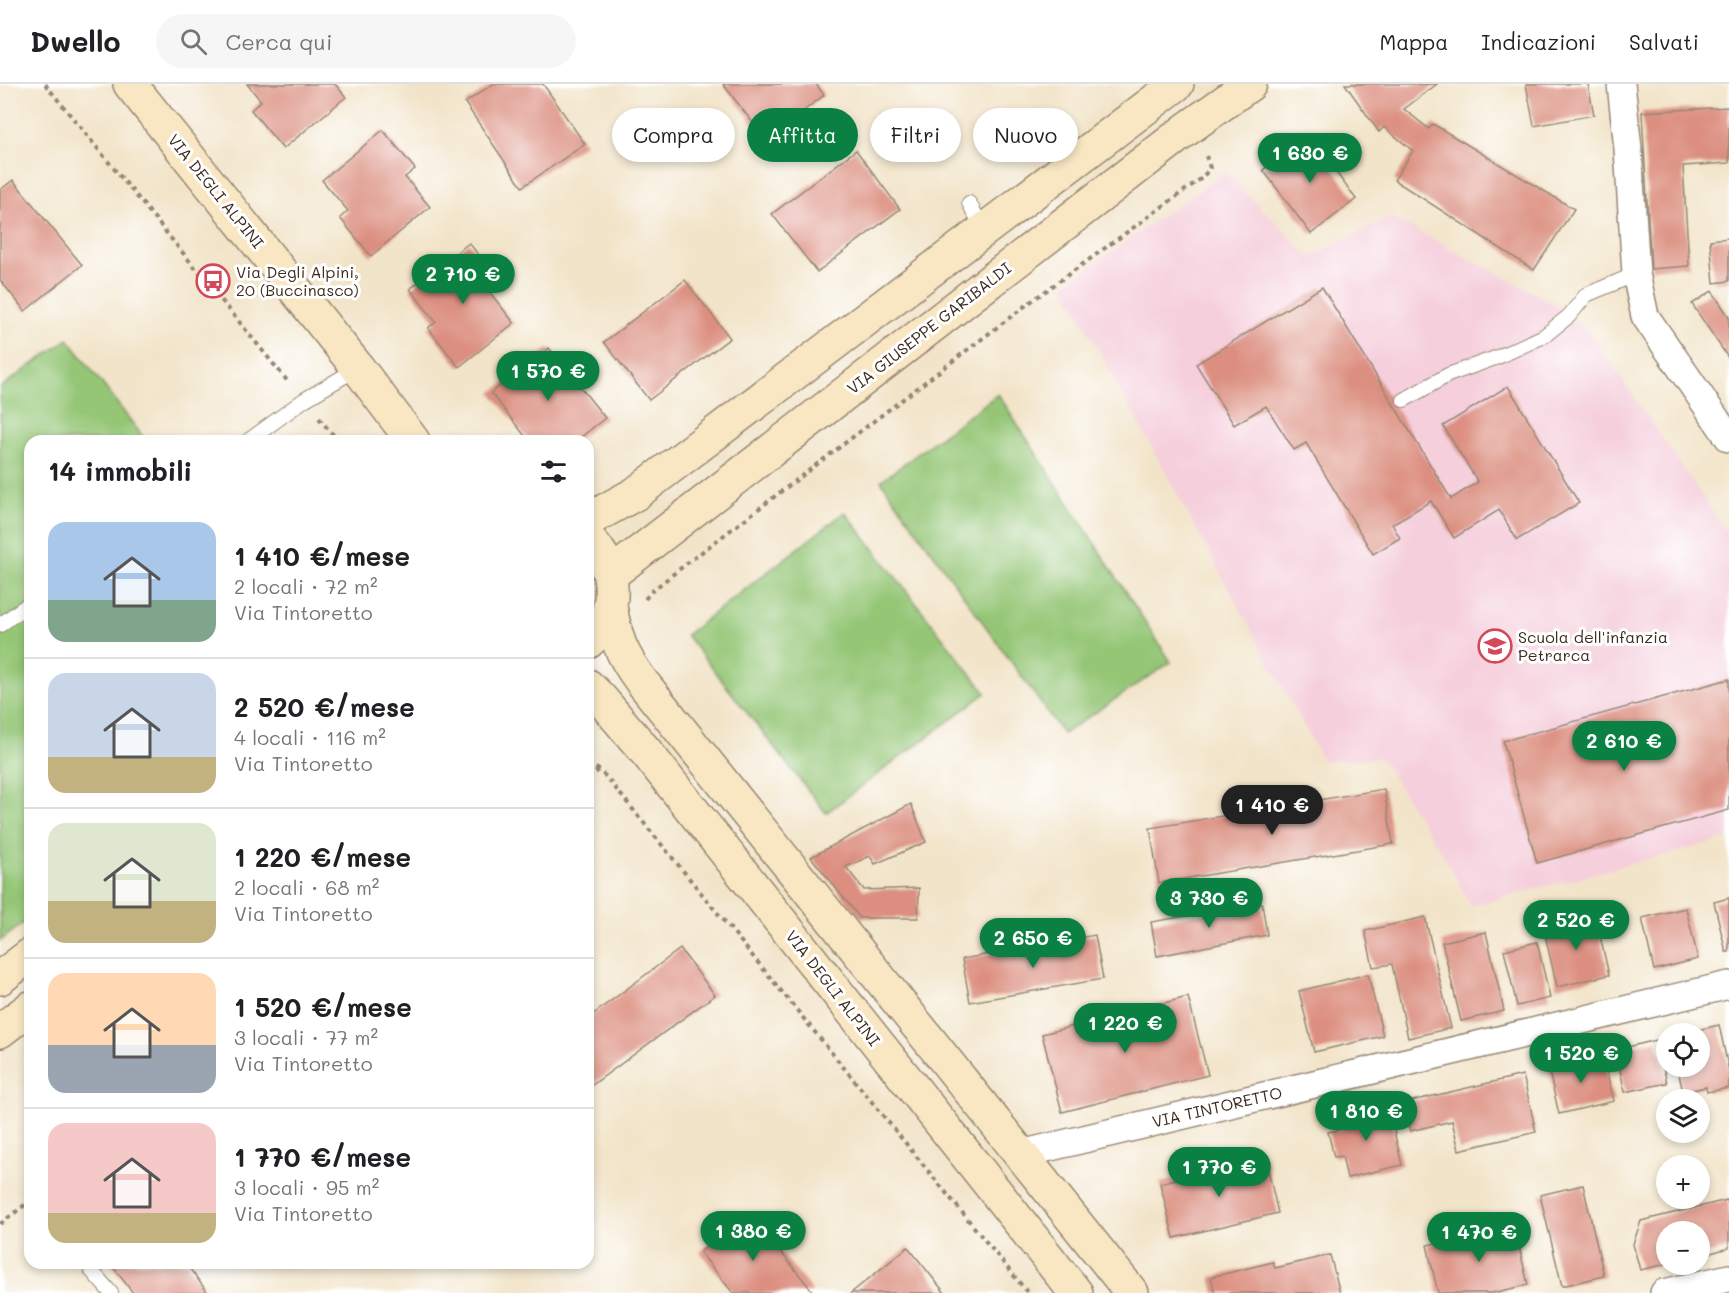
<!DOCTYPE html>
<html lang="it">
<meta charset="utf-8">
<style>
body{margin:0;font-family:Mali,sans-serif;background:#f6f6f6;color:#202124;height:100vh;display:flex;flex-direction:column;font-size:22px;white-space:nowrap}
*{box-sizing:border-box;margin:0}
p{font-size:20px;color:#757577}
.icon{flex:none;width:33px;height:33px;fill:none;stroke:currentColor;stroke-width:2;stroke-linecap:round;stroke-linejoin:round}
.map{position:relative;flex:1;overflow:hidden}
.details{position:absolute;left:24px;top:351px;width:570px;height:834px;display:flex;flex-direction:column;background:#fff;border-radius:18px;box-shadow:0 3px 9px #0003}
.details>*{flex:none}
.top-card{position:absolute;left:612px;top:24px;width:570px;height:54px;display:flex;gap:12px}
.fabs{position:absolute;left:1656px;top:939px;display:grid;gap:12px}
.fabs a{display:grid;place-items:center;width:54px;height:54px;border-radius:50%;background:#fff;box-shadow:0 3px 9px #0003;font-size:30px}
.price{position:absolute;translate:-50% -51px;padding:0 14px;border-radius:21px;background:#0b8043;color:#fff;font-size:20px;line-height:39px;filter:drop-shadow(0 2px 3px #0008)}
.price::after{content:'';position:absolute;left:50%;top:36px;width:18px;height:14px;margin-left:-9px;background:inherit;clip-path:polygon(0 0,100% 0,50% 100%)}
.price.on{background:#222;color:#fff}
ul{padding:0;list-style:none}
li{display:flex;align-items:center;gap:18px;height:150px;padding:0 24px}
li+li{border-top:2px solid #e0e0e0}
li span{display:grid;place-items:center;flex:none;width:168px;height:120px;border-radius:18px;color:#555}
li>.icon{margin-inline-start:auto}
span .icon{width:72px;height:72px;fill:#fffc;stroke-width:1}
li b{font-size:26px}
h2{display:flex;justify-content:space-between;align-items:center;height:72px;padding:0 24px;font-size:26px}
.chip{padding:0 21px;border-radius:27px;background:#fff;box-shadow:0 3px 9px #0003;font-size:21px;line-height:54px}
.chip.on{background:#0b8043;color:#fff}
header{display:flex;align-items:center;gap:36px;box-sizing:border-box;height:84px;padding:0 30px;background:#fff;border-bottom:2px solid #e0e0e0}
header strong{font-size:28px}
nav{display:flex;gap:33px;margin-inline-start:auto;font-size:21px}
.search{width:420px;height:54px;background:#f6f6f6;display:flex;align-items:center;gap:15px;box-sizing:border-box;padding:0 21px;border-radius:33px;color:#757577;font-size:22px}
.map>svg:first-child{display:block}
.built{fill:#f5cfdb}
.green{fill:#94c676;stroke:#68784a;stroke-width:1.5}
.building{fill:#dc8f80}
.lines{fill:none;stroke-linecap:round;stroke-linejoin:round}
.lane-casing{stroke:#968774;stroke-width:16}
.street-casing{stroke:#968774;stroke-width:30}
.secondary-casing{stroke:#968774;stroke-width:36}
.path{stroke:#968774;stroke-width:4;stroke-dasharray:4.5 4.5;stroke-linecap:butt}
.lane{stroke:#fff;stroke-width:14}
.street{stroke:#fff;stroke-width:27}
.secondary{stroke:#f9e7c3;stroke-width:33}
.labels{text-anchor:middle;stroke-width:6;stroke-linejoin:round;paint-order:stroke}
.street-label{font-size:16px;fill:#3b2a1e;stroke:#fff}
.poi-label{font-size:16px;fill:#3b2a1e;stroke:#fff;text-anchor:start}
</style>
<header>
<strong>Dwello</strong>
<div class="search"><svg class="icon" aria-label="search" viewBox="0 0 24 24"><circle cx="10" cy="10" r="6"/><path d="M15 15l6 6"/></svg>Cerca qui</div>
<nav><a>Mappa</a><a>Indicazioni</a><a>Salvati</a></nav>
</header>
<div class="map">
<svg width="1729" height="1209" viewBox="0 0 1729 1209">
<rect width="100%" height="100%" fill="#fff"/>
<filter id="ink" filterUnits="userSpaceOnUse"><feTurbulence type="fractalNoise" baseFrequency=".0167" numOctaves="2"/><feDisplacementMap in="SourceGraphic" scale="12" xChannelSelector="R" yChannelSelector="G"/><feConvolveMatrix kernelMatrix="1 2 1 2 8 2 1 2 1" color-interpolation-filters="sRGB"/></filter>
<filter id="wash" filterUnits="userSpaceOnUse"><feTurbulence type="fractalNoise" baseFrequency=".008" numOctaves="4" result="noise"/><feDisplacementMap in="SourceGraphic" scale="24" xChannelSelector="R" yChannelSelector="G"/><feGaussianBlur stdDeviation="1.35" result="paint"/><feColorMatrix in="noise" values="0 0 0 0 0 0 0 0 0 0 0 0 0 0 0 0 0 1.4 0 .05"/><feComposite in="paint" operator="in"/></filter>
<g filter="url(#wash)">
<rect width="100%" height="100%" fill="#f2e4c9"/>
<polygon class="built" points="1225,88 1310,173 1391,133 1555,220 1591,251 1729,451 1729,754 1471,822 1449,781 1381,674 1323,677 1063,201"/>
<g class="green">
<polygon points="68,255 146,357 30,357 30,834 0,857 0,304"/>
<polygon points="998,310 1171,578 1063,650 881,397"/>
<polygon points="845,428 986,609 826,729 686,551"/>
</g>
<g id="blocks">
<g class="building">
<polygon points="247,0 335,0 346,13 283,65 251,26 261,17"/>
<polygon points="493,0 543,0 585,60 522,103 465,19"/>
<polygon points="723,0 816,0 824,11 766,56"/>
<polygon points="1345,0 1437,0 1404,25 1429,45 1433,40 1574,125 1534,186 1394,96 1413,67 1384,43 1379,48"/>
<polygon points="1526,0 1588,0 1594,31 1534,42"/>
<polygon points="1729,23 1729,79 1683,82 1689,182 1651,185 1642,28"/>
<polygon points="383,46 415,85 405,93 430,123 371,172 340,134 348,127 322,96"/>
<polygon points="1308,51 1356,115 1311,150 1263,86"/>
<polygon points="856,66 900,125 817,188 772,130"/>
<polygon points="13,96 82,181 25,227 0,196 0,106"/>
<polygon points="1729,154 1729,197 1714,199 1710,156"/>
<polygon points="469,159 500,197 488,206 514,239 459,283 428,244 436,238 410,205"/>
<polygon points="685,196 730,254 649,316 604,258"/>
<polygon points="1322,203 1451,415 1478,398 1443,342 1508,302 1579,419 1517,456 1499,426 1454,454 1431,417 1392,440 1400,454 1373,470 1306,359 1294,366 1266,322 1234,341 1196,280"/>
<polygon points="1712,207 1729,233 1729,275 1692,220"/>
<polygon points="549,264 605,334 576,357 529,357 491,309"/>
<polygon points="1729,595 1729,726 1537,779 1503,657"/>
<polygon points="1384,705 1393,760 1159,799 1150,744"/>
<polygon points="911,720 926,758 875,780 870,772 846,783 864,806 919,804 918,834 860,834 811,773"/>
<polygon points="1729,814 1729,868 1726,868 1714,818"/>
<polygon points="1262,819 1267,851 1157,872 1151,838"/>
<polygon points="1686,824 1698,875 1654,886 1642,834"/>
<polygon points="1595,830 1609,891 1557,903 1543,842"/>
<polygon points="1425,833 1451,944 1408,954 1392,880 1373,883 1365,847"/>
<polygon points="1486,848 1504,927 1461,937 1442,858"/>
<polygon points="1095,851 1103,895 970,918 962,875"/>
<polygon points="1537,858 1550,914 1517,922 1504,866"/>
<polygon points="680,865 715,911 588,1004 588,934"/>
<polygon points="1368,890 1383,952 1314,968 1299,907"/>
<polygon points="1188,913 1208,991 1062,1028 1042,950"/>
<polygon points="1719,941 1729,987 1729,1004 1707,1008 1706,1003 1683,1008 1677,982 1700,982 1700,950 1685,949"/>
<polygon points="1657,956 1667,999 1625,1008 1615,966"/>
<polygon points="1602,970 1614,1017 1559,1030 1548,983"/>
<polygon points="1523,991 1536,1048 1459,1066 1452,1037 1410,1047 1403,1019"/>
<polygon points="1388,1021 1402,1081 1347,1094 1342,1072 1334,1073 1328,1048 1344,1045 1340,1032"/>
<polygon points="1265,1073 1278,1129 1174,1154 1160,1099"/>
<polygon points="1583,1101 1604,1192 1562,1202 1540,1111"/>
<polygon points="1727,1116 1729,1123 1729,1164 1700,1172 1700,1148 1666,1148 1666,1180 1640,1186 1633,1160 1641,1137"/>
<polygon points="749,1129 814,1209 733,1209 700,1168"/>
<polygon points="1514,1141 1528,1201 1492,1209 1438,1209 1427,1161"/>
<polygon points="908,1163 945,1209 851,1209"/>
<polygon points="1330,1171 1340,1209 1215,1209 1211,1193 1273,1178 1275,1184"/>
<polygon points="110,1179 190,1179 187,1181 208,1209 133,1209"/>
</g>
</g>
</g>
<g filter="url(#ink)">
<use href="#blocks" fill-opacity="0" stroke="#968774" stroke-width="1.5"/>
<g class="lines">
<g class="lane-casing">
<g id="lane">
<polyline points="969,119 984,146"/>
<polyline points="1404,316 1448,291 1498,273 1544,252 1569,232 1586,211 1636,190"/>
<polyline points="248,357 304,316 358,284"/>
<polyline points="0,541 30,519"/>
<polyline points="91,1179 91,1186 111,1209"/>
</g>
</g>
<g class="street-casing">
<g id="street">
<polyline points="1621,0 1628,65 1636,190 1645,232 1729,354"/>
<polyline points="1021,1070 1729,901"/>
<polyline points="1664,1209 1729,1194"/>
</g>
</g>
<g class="secondary-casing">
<g id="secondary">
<polyline points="130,0 358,284 413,357"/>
<polyline points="588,436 635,410 1177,0"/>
<path d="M 588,455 C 618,482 620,531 588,558"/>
<polyline points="610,491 1187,45 1250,0"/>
<path d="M 610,522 C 616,556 621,570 642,598 L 1132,1209"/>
<polyline points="588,602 601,615 647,669 1076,1209"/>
<polyline points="0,894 30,871"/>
<polyline points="0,947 30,924"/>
</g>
</g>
<g class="path">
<polyline points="45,0 289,299"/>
<polyline points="319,334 338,357"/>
<polyline points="645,515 653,506 686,480 1029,219 1202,94 1210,84 1206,72"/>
<polyline points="588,679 599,686 608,695 1028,1209"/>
<polyline points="588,694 599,686"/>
<polyline points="0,1140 30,1117"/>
</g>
<use href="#lane" class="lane"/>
<use href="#street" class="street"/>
<use href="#secondary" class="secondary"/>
</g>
</g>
<defs>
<g id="bus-ring" transform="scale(1.725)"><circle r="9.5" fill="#fff" stroke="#d1495b" stroke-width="1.5"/><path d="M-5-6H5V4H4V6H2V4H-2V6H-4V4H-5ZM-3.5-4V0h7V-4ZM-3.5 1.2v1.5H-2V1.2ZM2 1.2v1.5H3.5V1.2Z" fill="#d1495b"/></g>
<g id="school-ring" transform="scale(1.725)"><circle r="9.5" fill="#fff" stroke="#d1495b" stroke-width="1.5"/><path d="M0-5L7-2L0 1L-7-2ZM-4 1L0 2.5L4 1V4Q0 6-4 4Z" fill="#d1495b"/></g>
</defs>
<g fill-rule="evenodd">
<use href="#bus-ring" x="213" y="197"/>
<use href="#school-ring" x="1495" y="562"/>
</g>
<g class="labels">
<g class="street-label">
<text transform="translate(216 107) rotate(51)" y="6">VIA DEGLI ALPINI</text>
<text transform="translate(929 244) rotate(-38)" y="6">VIA GIUSEPPE GARIBALDI</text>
<text transform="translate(833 904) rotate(52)" y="6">VIA DEGLI ALPINI</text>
<text transform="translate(1217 1023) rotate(-13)" y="6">VIA TINTORETTO</text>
</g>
<g class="poi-label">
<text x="236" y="194">Via Degli Alpini,<tspan x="236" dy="18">20 (Buccinasco)</tspan></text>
<text x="1518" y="559">Scuola dell'infanzia<tspan x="1518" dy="18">Petrarca</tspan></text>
</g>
</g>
</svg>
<div class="fabs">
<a><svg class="icon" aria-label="locate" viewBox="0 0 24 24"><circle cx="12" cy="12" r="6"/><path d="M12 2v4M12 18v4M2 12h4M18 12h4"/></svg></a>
<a><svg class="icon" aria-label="layers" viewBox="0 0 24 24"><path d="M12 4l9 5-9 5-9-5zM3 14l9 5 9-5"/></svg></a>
<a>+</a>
<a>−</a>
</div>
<b class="price" style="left:1310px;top:100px">1 630 €</b>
<b class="price" style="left:463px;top:221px">2 710 €</b>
<b class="price" style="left:548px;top:318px">1 570 €</b>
<b class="price" style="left:1624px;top:688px">2 610 €</b>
<b class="price on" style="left:1272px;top:752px">1 410 €</b>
<b class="price" style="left:1209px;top:845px">3 730 €</b>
<b class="price" style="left:1576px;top:867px">2 520 €</b>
<b class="price" style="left:1033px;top:885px">2 650 €</b>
<b class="price" style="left:1125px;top:970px">1 220 €</b>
<b class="price" style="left:1581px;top:1000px">1 520 €</b>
<b class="price" style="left:1366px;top:1058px">1 810 €</b>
<b class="price" style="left:1219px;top:1114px">1 770 €</b>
<b class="price" style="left:753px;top:1178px">1 380 €</b>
<b class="price" style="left:1479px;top:1179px">1 470 €</b>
<div class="top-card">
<a class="chip">Compra</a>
<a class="chip on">Affitta</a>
<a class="chip">Filtri</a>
<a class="chip">Nuovo</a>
</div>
<section class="details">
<h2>14 immobili<svg class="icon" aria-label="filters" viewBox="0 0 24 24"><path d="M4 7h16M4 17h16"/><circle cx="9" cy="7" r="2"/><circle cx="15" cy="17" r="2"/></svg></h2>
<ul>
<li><span style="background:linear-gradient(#a9c7e8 65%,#7fa58c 0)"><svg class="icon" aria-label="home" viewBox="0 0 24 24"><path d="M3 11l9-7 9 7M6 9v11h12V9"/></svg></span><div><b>1 410 €/mese</b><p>2 locali · 72 m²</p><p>Via Tintoretto</p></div></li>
<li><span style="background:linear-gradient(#c9d6e8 70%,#c2b280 0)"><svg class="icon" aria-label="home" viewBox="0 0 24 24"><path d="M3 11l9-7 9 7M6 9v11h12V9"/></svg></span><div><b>2 520 €/mese</b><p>4 locali · 116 m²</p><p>Via Tintoretto</p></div></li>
<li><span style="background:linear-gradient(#dfe7d0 65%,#c2b280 0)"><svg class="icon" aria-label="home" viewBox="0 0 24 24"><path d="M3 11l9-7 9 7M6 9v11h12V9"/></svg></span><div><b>1 220 €/mese</b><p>2 locali · 68 m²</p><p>Via Tintoretto</p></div></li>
<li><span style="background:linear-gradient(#ffd9b3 60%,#9aa5b1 0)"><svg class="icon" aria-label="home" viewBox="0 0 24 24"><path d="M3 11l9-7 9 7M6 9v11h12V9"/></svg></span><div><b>1 520 €/mese</b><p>3 locali · 77 m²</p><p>Via Tintoretto</p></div></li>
<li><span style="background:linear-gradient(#f6c9c9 75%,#c2b280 0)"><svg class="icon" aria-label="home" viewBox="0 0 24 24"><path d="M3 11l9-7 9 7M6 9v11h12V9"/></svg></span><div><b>1 770 €/mese</b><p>3 locali · 95 m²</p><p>Via Tintoretto</p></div></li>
</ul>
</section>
</div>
